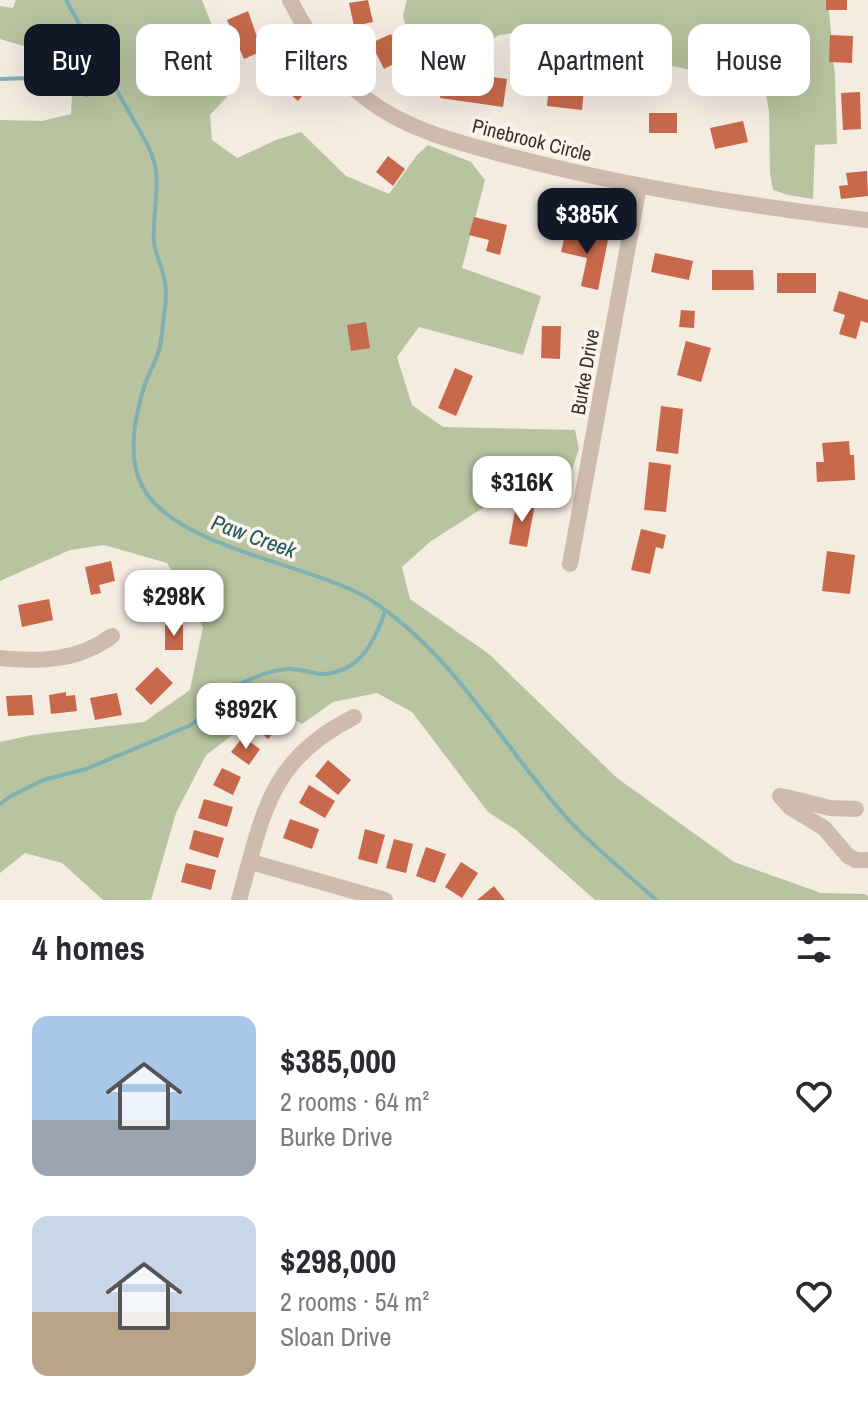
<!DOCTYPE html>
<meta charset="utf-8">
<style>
body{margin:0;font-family:"Archivo Narrow",sans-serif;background:#f2f2f3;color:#2b2b33;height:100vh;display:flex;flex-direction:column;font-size:30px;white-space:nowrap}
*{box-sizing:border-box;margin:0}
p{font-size:26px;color:#7c7c81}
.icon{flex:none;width:44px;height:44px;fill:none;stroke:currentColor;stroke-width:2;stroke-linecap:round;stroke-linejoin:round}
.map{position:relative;height:900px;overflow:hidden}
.panel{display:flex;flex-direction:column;background:#fff;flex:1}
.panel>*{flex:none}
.hud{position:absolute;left:24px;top:24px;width:820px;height:72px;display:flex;gap:16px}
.price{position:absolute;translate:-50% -68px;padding:0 18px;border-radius:16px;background:#fff;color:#222;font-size:26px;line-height:52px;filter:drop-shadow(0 2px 4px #0008)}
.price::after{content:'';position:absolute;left:50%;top:48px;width:24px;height:18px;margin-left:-12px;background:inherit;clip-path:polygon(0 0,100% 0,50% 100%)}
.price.on{background:#111827;color:#fff}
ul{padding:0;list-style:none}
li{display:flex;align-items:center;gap:24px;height:200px;padding:0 32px}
li span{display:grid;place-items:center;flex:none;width:224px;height:160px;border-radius:16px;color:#555}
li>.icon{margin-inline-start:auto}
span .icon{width:96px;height:96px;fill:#fffc;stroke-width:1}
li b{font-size:34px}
h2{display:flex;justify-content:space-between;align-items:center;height:96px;padding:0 32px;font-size:34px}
.tag{padding:0 28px;border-radius:16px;background:#fff;box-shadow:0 8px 32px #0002;font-size:28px;line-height:72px}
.tag.on{background:#111827;color:#fff}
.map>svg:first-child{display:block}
.green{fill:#b8c4a0}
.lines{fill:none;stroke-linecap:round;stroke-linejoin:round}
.stream{stroke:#7fb0b2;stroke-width:4}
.building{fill:#c8694b}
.minor{stroke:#cdbbac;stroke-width:16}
.labels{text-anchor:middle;stroke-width:7;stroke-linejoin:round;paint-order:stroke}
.street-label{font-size:20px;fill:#3b302b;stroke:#fbf5ee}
.water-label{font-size:22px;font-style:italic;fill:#1f5a5e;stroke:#fbf5ee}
</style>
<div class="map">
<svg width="868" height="900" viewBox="0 0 868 900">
<rect width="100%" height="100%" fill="#f4ebe1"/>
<g class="green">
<polygon points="16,0 202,0 236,87 210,115 212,140 237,158 276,140 301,132 346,176 389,194 417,155 428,145 471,162 485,180 462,268 541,296 523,355 419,327 397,357 412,405 443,427 575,430 579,449 568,482 497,499 431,541 402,567 410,599 489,654 617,778 734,862 821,893 864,894 868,896 868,900 595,900 516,830 488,812 412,712 377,693 333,702 302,724 271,706 206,755 176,813 151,900 103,900 62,863 25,853 0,873 0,742 32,735 144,722 190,690 203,627 167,563 104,545 70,550 0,581 0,120 42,121 71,114 73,74 63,58 0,39 0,6 13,8"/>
<polygon points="407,0 828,0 835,77 837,144 815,145 813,199 788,195 773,190 770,173 769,111 763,77 741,67 690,70 652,61 602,34 542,29 499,35 475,51 433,52 407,35 403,15"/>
</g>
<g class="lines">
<g class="stream">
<path d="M 66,0 C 86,36 105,70 125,105 C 135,124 150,144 155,165 C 160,189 152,218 154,243 C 156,256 162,266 164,278 C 167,289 166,303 164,314 C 163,326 162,338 159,350 C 156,362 149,372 145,384 C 136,412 128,450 139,479 C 163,547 311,563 369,599 C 454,653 502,746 567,818 C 594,848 627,873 656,900"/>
<polyline points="0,79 33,78 87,95 98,90 109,76"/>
<path d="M 0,804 L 11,796 L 43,780 L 86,769 L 191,725 L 240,684 C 254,677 272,670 287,669 C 300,668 312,674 324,674 C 361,671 374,642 385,612"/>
</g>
</g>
<g class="building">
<polygon points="368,0 373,22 354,26 349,3"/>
<rect x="826" y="0" width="21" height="10"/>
<polygon points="248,11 262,51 244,59 227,20"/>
<polygon points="391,34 403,59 384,69 371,43"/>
<polygon points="830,35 853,36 852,63 829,62"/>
<polygon points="283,63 310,87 298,101 271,77"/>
<polygon points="445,70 507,79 503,107 440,98"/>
<polygon points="549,84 584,88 582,110 547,106"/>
<polygon points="860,92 861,129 843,130 841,93"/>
<rect x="649" y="113" width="28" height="20"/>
<polygon points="743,121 748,142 715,149 710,128"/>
<polygon points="388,156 405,169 393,186 376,172"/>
<polygon points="867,171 868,196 841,199 839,186 848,185 846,173"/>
<polygon points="474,217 507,225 500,255 486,251 489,240 469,235"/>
<polygon points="566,231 608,240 598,290 581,286 587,258 561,252"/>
<polygon points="655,253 693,261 689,280 651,272"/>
<polygon points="712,270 753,270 754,290 712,290"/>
<rect x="777" y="273" width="39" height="20"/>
<polygon points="839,291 868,300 868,323 861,321 856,339 839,334 845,315 833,311"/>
<polygon points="681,310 695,311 694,328 679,327"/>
<polygon points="366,322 370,348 351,351 347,325"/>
<polygon points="542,326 561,326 560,359 541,358"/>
<polygon points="686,341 711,348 701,382 677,375"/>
<polygon points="455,368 473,376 456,416 438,408"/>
<polygon points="661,406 683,409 678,454 656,451"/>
<polygon points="849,441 850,455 854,455 855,480 817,482 816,462 824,462 822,443"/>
<polygon points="649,462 671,465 666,512 644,510"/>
<polygon points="517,500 535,504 527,547 509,544"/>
<polygon points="641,529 666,535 663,549 656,547 650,574 631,570"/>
<polygon points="827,551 855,555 850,594 822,591"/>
<polygon points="111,561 115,581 99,585 101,593 91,595 85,567"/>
<polygon points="181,583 185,591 158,607 150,593 164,585 168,591"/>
<polygon points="49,599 53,620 22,627 18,605"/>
<rect x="165" y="625" width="18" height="25"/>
<polygon points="157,667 173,683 151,705 135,689"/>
<polygon points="66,692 66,696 75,695 77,711 51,714 49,695"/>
<polygon points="117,693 122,715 95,720 90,698"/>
<polygon points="32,695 34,715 8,716 6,696"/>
<polygon points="265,710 281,724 268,739 252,724"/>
<polygon points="243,737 260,749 249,765 231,752"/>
<polygon points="328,760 351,780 338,795 315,776"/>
<polygon points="222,768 241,777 233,795 213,785"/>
<polygon points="309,785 335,801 325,818 299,803"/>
<polygon points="204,799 233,807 227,827 198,818"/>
<polygon points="290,819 319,829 312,849 283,838"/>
<polygon points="365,829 385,835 377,864 358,859"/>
<polygon points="194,830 224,838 218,858 189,849"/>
<polygon points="394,839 413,844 406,873 386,868"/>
<polygon points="426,847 446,854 435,883 416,876"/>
<polygon points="461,862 478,873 462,898 445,887"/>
<polygon points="186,863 216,870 211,890 181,882"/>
<polygon points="494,886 505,900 477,900"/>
</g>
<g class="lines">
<g class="minor">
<path d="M 290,0 C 309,37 334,74 368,100 C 409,131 460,143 509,156 C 627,187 747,206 868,220"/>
<polyline points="570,564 639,186"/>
<path d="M 0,658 C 41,662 78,661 112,636"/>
<polyline points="780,796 791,808 824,828 848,856 856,860 868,860"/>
<polyline points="786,797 830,808 856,809"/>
<polyline points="251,862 385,900"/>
<path d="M 239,900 C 263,815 268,760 354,717"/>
</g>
</g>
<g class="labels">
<g class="street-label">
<text transform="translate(532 140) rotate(14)" y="7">Pinebrook Circle</text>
<text transform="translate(585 372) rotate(-80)" y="7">Burke Drive</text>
</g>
<g class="water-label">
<text transform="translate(254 536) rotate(20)" y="8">Paw Creek</text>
</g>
</g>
</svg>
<b class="price on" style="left:587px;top:256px">$385K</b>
<b class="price" style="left:522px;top:524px">$316K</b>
<b class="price" style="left:174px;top:638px">$298K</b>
<b class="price" style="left:246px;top:751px">$892K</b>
<div class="hud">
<a class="tag on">Buy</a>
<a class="tag">Rent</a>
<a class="tag">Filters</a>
<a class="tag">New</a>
<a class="tag">Apartment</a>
<a class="tag">House</a>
</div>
</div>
<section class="panel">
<h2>4 homes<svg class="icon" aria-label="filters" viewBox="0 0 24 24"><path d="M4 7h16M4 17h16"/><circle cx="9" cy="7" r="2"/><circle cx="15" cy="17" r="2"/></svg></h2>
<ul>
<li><span style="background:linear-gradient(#a9c7e8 65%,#9aa5b1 0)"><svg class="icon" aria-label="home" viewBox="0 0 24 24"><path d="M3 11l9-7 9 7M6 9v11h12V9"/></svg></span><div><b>$385,000</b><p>2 rooms · 64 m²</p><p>Burke Drive</p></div><svg class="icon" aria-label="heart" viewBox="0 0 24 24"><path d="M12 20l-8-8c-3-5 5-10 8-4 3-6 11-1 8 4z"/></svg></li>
<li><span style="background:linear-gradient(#c9d6e8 60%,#b9a48a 0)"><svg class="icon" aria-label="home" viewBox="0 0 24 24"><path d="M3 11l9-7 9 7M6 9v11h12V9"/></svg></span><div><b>$298,000</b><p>2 rooms · 54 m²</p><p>Sloan Drive</p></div><svg class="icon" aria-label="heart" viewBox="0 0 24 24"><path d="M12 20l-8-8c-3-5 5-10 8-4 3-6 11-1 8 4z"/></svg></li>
</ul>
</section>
